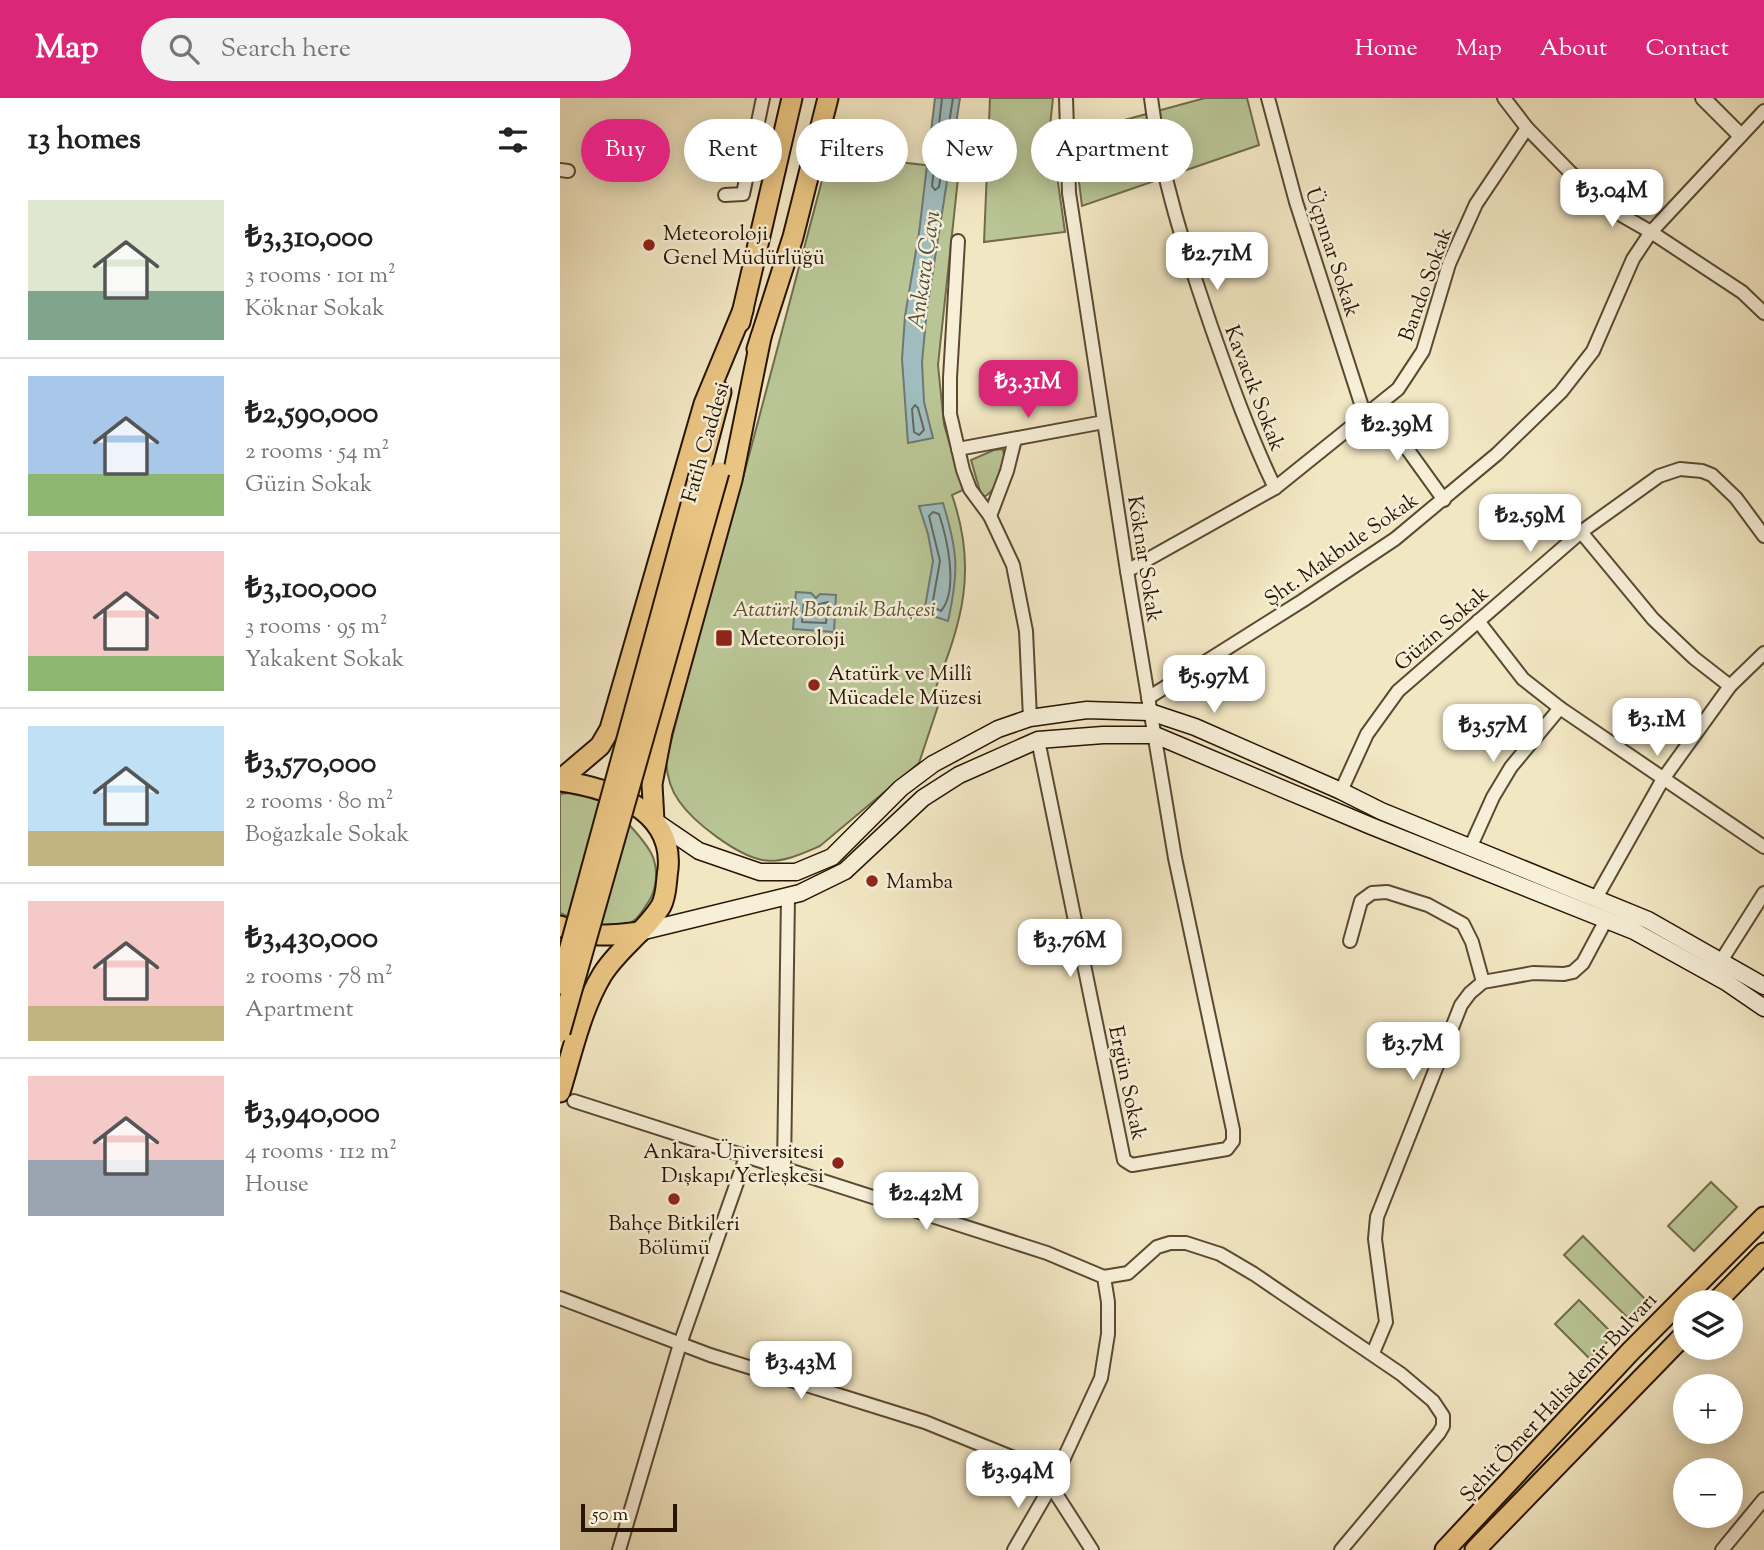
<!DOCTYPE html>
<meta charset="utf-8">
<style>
body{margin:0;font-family:"Sorts Mill Goudy",serif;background:#f2f2f2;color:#222;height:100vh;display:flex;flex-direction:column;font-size:26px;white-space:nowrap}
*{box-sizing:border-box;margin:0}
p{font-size:23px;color:#767676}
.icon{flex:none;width:38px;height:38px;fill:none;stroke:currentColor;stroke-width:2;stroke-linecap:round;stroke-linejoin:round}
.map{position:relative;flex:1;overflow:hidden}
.sheet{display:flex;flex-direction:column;background:#fff;width:560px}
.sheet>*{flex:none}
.hud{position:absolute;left:21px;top:21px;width:665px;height:63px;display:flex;gap:14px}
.controls{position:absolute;left:1113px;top:1192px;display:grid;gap:14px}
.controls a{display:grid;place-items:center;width:70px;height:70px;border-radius:50%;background:#fff;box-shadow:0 4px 18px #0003;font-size:35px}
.scale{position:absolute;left:21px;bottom:18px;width:96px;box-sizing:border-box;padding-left:7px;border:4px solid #271401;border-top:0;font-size:19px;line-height:24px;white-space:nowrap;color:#271401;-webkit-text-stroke:5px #f7efd8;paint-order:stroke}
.price{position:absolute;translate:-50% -60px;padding:0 16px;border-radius:14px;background:#fff;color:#222;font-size:23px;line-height:46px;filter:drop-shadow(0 2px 4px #0008)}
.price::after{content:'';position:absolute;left:50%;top:42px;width:21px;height:16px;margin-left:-10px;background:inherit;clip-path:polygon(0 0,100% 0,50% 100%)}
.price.selected{background:#db2777;color:#fff}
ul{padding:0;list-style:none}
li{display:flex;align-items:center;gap:21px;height:175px;padding:0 28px}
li+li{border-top:2px solid #e0e0e0}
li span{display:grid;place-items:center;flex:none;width:196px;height:140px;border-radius:0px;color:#555}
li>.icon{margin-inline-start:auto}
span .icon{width:84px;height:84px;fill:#fffc;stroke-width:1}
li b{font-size:30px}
h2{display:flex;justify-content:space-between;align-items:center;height:84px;padding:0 28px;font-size:30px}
.chip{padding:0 24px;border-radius:32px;background:#fff;box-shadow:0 4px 18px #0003;font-size:24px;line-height:63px}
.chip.selected{background:#db2777;color:#fff}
header{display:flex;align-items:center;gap:42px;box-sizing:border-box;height:98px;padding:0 35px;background:#db2777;color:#fff}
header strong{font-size:33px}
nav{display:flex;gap:38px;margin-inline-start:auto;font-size:24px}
.search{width:490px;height:63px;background:#f2f2f2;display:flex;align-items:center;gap:18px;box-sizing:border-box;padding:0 24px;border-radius:38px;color:#767676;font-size:26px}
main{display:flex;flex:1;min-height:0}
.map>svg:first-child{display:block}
.green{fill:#b9c595;stroke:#706c4b;stroke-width:2}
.water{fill:#9fbdbe;stroke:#6f7972;stroke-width:2}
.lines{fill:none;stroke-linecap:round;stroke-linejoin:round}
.shore{stroke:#636860;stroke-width:2}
.minor-casing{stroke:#5a4932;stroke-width:16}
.tertiary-casing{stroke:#5a4932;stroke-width:18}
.secondary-casing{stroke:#271401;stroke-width:19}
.primary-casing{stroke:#271401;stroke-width:23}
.trunk-casing{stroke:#271401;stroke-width:23}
.minor{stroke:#f7efd8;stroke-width:12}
.tertiary{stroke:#f7efd8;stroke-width:14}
.secondary{stroke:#f7efd8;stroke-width:16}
.primary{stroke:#e9c482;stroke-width:19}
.trunk{stroke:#e9c482;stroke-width:19}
.primary-bridge-casing{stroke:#271401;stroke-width:23;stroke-linecap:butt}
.primary-bridge{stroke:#e9c482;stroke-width:19}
.poi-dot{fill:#8f2418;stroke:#f7efd8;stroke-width:2.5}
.labels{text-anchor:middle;stroke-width:5;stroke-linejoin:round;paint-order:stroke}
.poi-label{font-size:21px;fill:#271401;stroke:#f7efd8;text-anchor:start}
.street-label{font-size:21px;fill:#271401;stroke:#f7efd8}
.park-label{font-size:21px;font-style:italic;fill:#5a5235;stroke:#f7efd8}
.water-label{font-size:23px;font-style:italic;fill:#514f43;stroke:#f7efd8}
</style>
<header>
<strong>Map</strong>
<div class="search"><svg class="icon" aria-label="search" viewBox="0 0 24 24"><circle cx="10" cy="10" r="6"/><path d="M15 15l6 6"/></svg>Search here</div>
<nav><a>Home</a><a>Map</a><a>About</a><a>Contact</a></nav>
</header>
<main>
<section class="sheet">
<h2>13 homes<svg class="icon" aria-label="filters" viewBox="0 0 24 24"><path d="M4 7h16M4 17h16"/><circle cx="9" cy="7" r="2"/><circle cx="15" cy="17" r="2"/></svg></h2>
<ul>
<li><span style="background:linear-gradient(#dfe7d0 65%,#7fa58c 0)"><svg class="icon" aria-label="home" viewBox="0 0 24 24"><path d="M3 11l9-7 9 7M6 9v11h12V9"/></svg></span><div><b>₺3,310,000</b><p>3 rooms · 101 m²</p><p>Köknar Sokak</p></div></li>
<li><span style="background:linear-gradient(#a9c7e8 70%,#8fb573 0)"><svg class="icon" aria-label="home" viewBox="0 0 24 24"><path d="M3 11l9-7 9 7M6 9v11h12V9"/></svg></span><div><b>₺2,590,000</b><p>2 rooms · 54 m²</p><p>Güzin Sokak</p></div></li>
<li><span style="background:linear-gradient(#f6c9c9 75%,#8fb573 0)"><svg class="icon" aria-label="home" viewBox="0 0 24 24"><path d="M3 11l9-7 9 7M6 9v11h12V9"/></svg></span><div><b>₺3,100,000</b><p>3 rooms · 95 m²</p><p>Yakakent Sokak</p></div></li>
<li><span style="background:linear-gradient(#bfe0f5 75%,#c2b280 0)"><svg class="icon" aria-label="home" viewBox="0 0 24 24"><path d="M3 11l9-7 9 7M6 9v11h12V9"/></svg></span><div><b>₺3,570,000</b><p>2 rooms · 80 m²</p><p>Boğazkale Sokak</p></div></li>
<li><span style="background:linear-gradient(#f6c9c9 75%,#c2b280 0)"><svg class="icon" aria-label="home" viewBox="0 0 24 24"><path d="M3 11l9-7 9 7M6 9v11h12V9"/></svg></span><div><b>₺3,430,000</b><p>2 rooms · 78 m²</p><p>Apartment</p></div></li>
<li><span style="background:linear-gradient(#f6c9c9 60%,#9aa5b1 0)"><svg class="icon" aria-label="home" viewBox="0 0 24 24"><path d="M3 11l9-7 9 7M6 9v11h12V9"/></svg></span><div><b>₺3,940,000</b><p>4 rooms · 112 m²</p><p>House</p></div></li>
</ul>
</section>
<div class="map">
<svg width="1204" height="1452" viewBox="0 0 1204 1452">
<rect width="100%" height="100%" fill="#f2e7c3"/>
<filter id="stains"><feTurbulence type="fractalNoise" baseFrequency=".00286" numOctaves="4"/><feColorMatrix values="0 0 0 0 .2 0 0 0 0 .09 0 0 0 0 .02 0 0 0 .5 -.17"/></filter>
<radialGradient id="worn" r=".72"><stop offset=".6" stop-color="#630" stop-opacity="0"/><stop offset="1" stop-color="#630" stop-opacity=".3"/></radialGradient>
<g class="green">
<polygon points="430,0 493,0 490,28 505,134 424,144"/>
<polygon points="645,0 687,0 699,47 522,108 513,36"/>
<path d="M 269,56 L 399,71 L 378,267 L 384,326 L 403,392 L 392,397 C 418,472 402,524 374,594 L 379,605 L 359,665 L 260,748 C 244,755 221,766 202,762 C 177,757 134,725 119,703 C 110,691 107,678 106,663 L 152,484 L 183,380 Z"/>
<path d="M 443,351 C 447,368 439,392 422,400 L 411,362 L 434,352 Z"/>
<path d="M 16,694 C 24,696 34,697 41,702 C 55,709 90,747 94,762 C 98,775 96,792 89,803 C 85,809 81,816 76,821 C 55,839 21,826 0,815 L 0,696 Z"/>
<polygon points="1151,1084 1177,1109 1134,1153 1108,1128"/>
<polygon points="1023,1138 1090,1206 1071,1223 1004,1157"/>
<polygon points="1019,1202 1054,1237 1030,1261 995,1226"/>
</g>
<g class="water">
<polygon points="375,0 400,0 367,211 362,264 364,304 373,340 348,345 342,261 345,218 359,135"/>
<path d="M 383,405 C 398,454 399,473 388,523 L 364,515 L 373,463 L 368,436 L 359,408 Z"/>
<polygon points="236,494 251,495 256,500 260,496 276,497 274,534 233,531"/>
</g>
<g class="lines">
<g class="shore">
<polyline points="382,0 372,88 375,92 379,89 393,0"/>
<polygon points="355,307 358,310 364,332 359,337 354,334 352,311"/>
<path d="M 373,414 L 379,416 C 387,440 399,492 381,513 L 372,508 L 380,463 L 369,418 Z"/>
<polygon points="244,503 256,507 268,504 266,525 242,524"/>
</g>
<g class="minor-casing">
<g id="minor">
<path d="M 591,0 C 601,80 626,155 652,231 C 671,285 690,338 715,390"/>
<polyline points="708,0 736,104 805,318"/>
<polyline points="944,0 967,30 1010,74 1056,114 1091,134 1182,194 1204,215"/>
<polyline points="0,72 8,73"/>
<polyline points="165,97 183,96 203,0"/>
<polyline points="398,143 390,280 390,316 403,372 410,391 430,418 453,467 466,533 470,620"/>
<polyline points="817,309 884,402"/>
<polyline points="398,351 544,324"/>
<polyline points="430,418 447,373 455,341"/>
<polyline points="1021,434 1093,521 1134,560 1170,588"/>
<polyline points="567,473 715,390 838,291 863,253 889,166 916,106 967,30"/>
<polyline points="918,523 963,581 1000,610 1204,749"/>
<polyline points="588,600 742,503 835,441 937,356 1001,294 1033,253 1073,161 1091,134 1204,13"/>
<polyline points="478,642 564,1062 572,1067 667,1051 673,1043 673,1032 615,760 567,473 509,95 506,0"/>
<polyline points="781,693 807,636 838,593 1021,434 1099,378 1120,371 1142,373 1152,377 1176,400 1204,438"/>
<polyline points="910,750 933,699 951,669 1000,610"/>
<polyline points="1036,800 1103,681 1170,588 1204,555"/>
<polyline points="790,843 801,803 812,795 827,794 868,807 903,826 912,844 923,884"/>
<polyline points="1161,863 1204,795"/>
<polyline points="14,1003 487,1155 544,1179 548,1204 548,1236 541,1280 491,1388 454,1452"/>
<polyline points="224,1070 228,799"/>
<polyline points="544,1179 568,1175 597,1149 610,1145 626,1145 660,1156 694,1176 841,1276 873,1303 883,1318 883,1328 879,1335 781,1452"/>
<polyline points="0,1200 150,1257 365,1324 454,1360 491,1388 532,1452"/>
<polyline points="813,1255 826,1224 815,1141 817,1119 901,907 910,895 923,884 973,875 1004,876 1013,874 1023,865 1046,822"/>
<polyline points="59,1452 120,1246 186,1059"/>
<polyline points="1162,1452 1204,1401"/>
</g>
</g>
<g class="tertiary-casing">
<polyline id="tertiary" points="1143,0 1180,37"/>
</g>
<g class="secondary-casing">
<g id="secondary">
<polyline points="95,723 139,753 200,774 236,774 272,759 341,690 373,666 438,631 470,620 527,612 590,614 635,629 781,693 821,713 1088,822 1204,888"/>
<polyline points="80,834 240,795 285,773 363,700 399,677 478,642 543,637 595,637 811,728 1074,833 1166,884 1204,910"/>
</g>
</g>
<g class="primary-casing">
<g id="primary">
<polyline points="180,224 232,0"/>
<polyline points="197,251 233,139 268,0"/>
<polyline points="141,370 161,294"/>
<polyline points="0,682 40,648 50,631 144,306 183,212"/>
<path d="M 0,683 C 48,690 114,710 108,771 C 106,783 107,797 101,808 C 85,834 58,851 42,877 C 21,912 12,955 0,994"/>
<polyline points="94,723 92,686 102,634 172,382 201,239"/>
<path d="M 0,828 C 27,840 51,838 80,834"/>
</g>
</g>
<g class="trunk-casing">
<g id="trunk">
<polyline points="1156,1204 1204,1155"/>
<polyline points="885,1452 1070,1254 1204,1119"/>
<polyline points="915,1452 1125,1236"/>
</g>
</g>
<use href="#minor" class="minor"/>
<use href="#tertiary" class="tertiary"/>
<use href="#secondary" class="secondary"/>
<use href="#primary" class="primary"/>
<use href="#trunk" class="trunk"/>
<g class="primary-bridge-casing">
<g id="primary-bridge">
<polyline points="0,886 141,370"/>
<polyline points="0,934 159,374"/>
</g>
</g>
<use href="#primary-bridge" class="primary-bridge"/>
</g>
<g class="poi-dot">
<circle cx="89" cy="147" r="7"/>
<rect x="155" y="531" width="18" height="18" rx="3.5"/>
<circle cx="254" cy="587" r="7"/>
<circle cx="312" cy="783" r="7"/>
<circle cx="278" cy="1065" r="7"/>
<circle cx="114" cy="1101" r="7"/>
</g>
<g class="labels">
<g class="poi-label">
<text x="103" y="142">Meteoroloji<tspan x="103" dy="24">Genel Müdürlüğü</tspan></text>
<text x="180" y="547">Meteoroloji</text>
<text x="268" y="582">Atatürk ve Millî<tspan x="268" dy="24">Mücadele Müzesi</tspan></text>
<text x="326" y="790">Mamba</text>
<text x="264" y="1060" text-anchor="end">Ankara Üniversitesi<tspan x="264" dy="24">Dışkapı Yerleşkesi</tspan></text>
<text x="114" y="1132" text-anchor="middle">Bahçe Bitkileri<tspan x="114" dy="24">Bölümü</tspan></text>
</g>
<g class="street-label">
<text transform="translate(773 154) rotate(72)" y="7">Üçpınar Sokak</text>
<text transform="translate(865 186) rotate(-70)" y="7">Bando Sokak</text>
<text transform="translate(695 290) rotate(69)" y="7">Kavacık Sokak</text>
<text transform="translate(145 344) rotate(-74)" y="7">Fatih Caddesi</text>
<text transform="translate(781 451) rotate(-35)" y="7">Şht. Makbule Sokak</text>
<text transform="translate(585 461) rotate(81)" y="7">Köknar Sokak</text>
<text transform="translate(881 530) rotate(-41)" y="7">Güzin Sokak</text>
<text transform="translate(568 985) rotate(78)" y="7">Ergün Sokak</text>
<text transform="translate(998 1299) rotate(-47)" y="7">Şehit Ömer Halisdemir Bulvarı</text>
</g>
<g class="park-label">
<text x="274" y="518">Atatürk Botanik Bahçesi</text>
</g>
<g class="water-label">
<text transform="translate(363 172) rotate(-82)" y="8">Ankara Çayı</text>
</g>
</g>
<rect width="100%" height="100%" filter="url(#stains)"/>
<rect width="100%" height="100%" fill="url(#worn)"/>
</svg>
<div class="controls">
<a><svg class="icon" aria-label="layers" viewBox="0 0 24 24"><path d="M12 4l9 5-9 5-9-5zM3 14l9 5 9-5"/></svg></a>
<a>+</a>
<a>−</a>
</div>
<div class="scale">50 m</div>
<b class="price" style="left:1052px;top:131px">₺3.04M</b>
<b class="price" style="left:657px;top:194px">₺2.71M</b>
<b class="price selected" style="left:468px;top:322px">₺3.31M</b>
<b class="price" style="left:837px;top:365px">₺2.39M</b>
<b class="price" style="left:970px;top:456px">₺2.59M</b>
<b class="price" style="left:654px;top:617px">₺5.97M</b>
<b class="price" style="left:1097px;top:660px">₺3.1M</b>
<b class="price" style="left:933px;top:666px">₺3.57M</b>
<b class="price" style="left:510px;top:881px">₺3.76M</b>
<b class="price" style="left:853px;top:984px">₺3.7M</b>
<b class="price" style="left:366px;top:1134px">₺2.42M</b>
<b class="price" style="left:241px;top:1303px">₺3.43M</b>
<b class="price" style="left:458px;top:1412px">₺3.94M</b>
<div class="hud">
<a class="chip selected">Buy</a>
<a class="chip">Rent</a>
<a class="chip">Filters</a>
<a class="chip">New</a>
<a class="chip">Apartment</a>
</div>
</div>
</main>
